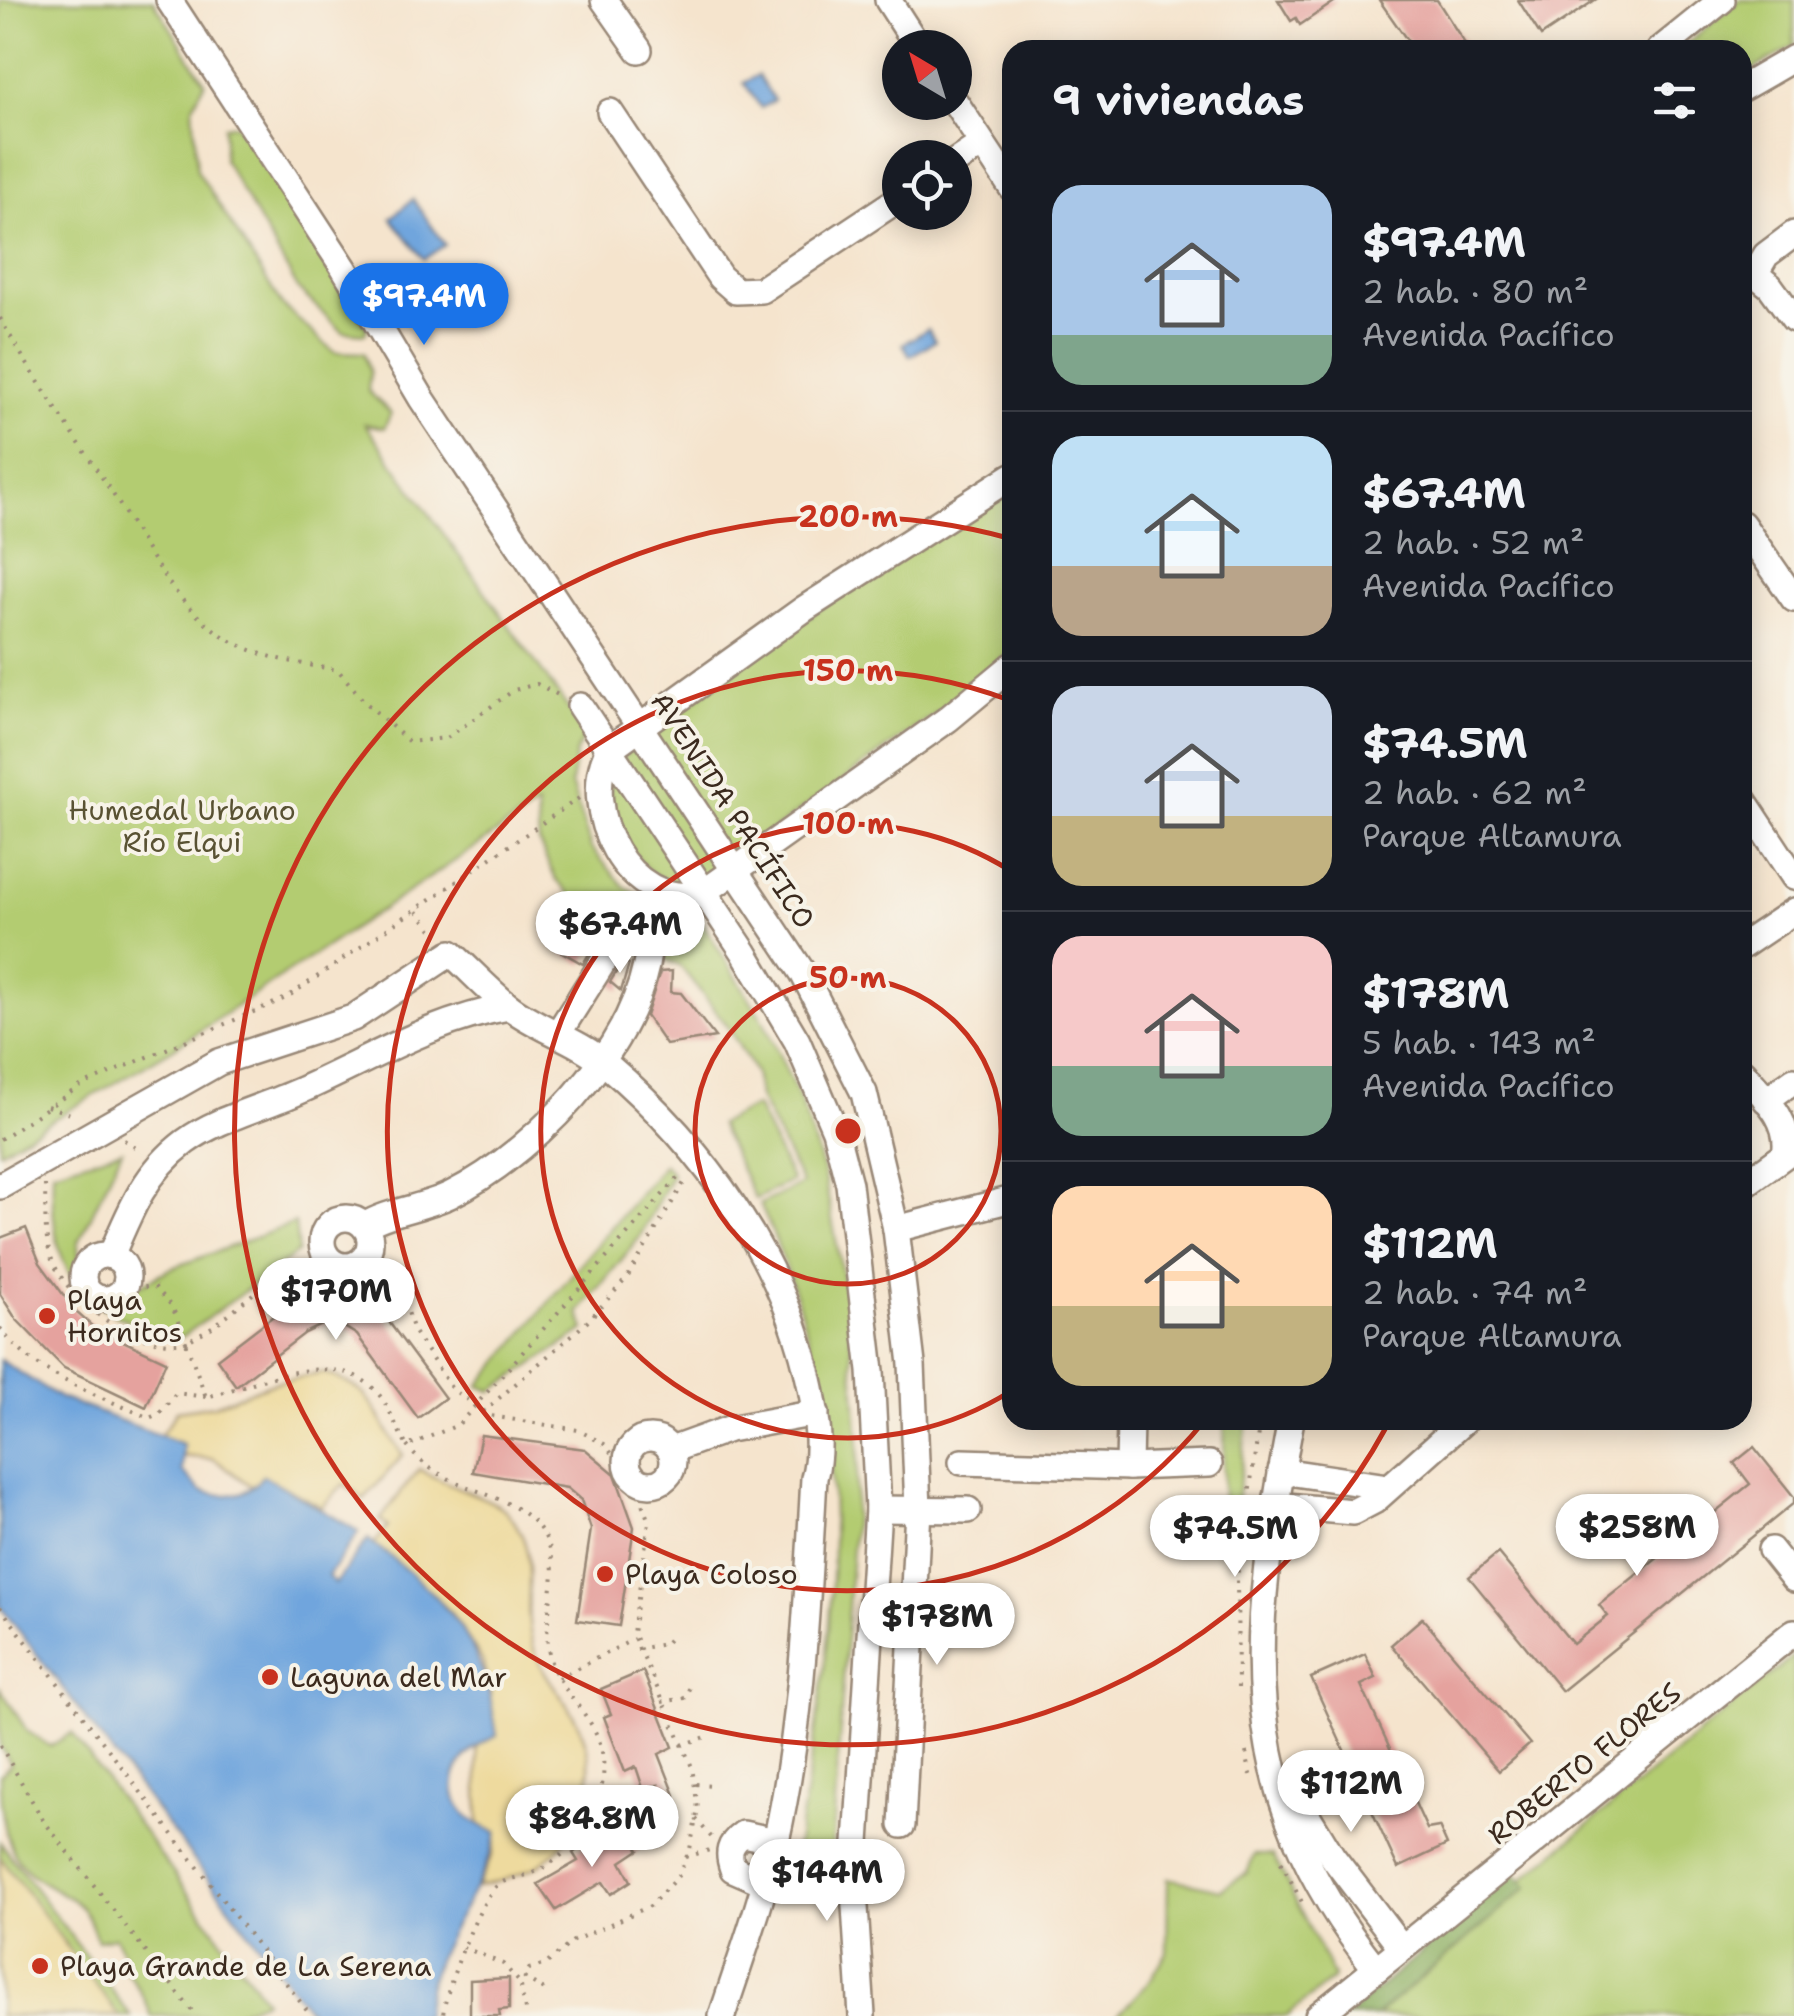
<!DOCTYPE html>
<html lang="es">
<meta charset="utf-8">
<style>
body{margin:0;font-family:"Shantell Sans",sans-serif;background:#20242c;color:#f1f3f6;height:100vh;display:flex;flex-direction:column;font-size:38px;white-space:nowrap}
*{box-sizing:border-box;margin:0}
p{font-size:32px;color:#9ea1a6}
.icon{flex:none;width:55px;height:55px;fill:none;stroke:currentColor;stroke-width:2;stroke-linecap:round;stroke-linejoin:round}
.map{position:relative;flex:1;overflow:hidden}
.details{position:absolute;left:1002px;top:40px;width:750px;height:1390px;display:flex;flex-direction:column;background:#171b24;border-radius:30px;box-shadow:0 5px 25px #0003}
.details>*{flex:none}
.needle{width:65px;rotate:322deg}
.tools{position:absolute;left:882px;top:30px;display:grid;gap:20px}
.tools a{display:grid;place-items:center;width:90px;height:90px;border-radius:50%;background:#171b24;box-shadow:0 5px 25px #0003;font-size:50px}
.price{position:absolute;translate:-50% -85px;padding:0 22px;border-radius:35px;background:#fff;color:#222;font-size:32px;line-height:65px;filter:drop-shadow(0 2px 5px #0008)}
.price::after{content:'';position:absolute;left:50%;top:60px;width:30px;height:22px;margin-left:-15px;background:inherit;clip-path:polygon(0 0,100% 0,50% 100%)}
.price.current{background:#1a73e8;color:#fff}
ul{padding:0;list-style:none}
li{display:flex;align-items:center;gap:30px;height:250px;padding:0 50px}
li+li{border-top:2px solid #363941}
li span{display:grid;place-items:center;flex:none;width:280px;height:200px;border-radius:30px;color:#555}
li>.icon{margin-inline-start:auto}
span .icon{width:120px;height:120px;fill:#fffc;stroke-width:1}
li b{font-size:42px}
h2{display:flex;justify-content:space-between;align-items:center;height:120px;padding:0 50px;font-size:42px}
.map>svg:first-child{display:block}
.green{fill:#b3cc71;stroke:#777b48;stroke-width:2.5}
.forest{fill:#8eb063;stroke:#646d40;stroke-width:2.5}
.sand{fill:#eeda9e;stroke:#94825e;stroke-width:2.5}
.water{fill:#6fa5dd;stroke:#55687e;stroke-width:2.5}
.building{fill:#e5a29e}
.lines{fill:none;stroke-linecap:round;stroke-linejoin:round}
.minor-casing{stroke:#988776;stroke-width:30}
.path{stroke:#988776;stroke-width:4;stroke-dasharray:2.5 8;stroke-linecap:butt}
.minor{stroke:#fff;stroke-width:25}
.ring{fill:none;stroke:#c8321e;stroke-width:5}
.poi-dot{fill:#c8321e;stroke:#f7f3e8;stroke-width:4}
.labels{text-anchor:middle;stroke-width:8;stroke-linejoin:round;paint-order:stroke}
.park-label{font-size:28px;fill:#595233;stroke:#f7f3e8}
.street-label{font-size:28px;fill:#3b2a1e;stroke:#f7f3e8}
.poi-label{font-size:28px;fill:#3b2a1e;stroke:#f7f3e8;text-anchor:start}
.centre{fill:#c8321e;stroke:#f7f3e8;stroke-width:5}
.ring-label{font-size:30px;text-anchor:middle;font-weight:bold;fill:#c8321e;stroke:#f7f3e8;stroke-width:8;stroke-linejoin:round;paint-order:stroke}
</style>
<div class="map">
<svg width="1794" height="2016" viewBox="0 0 1794 2016">
<rect width="100%" height="100%" fill="#f7f3e8"/>
<filter id="ink" filterUnits="userSpaceOnUse"><feTurbulence type="fractalNoise" baseFrequency=".01" numOctaves="2"/><feDisplacementMap in="SourceGraphic" scale="20" xChannelSelector="R" yChannelSelector="G"/><feConvolveMatrix kernelMatrix="1 2 1 2 8 2 1 2 1" color-interpolation-filters="sRGB"/></filter>
<filter id="wash" filterUnits="userSpaceOnUse"><feTurbulence type="fractalNoise" baseFrequency=".0048" numOctaves="4" result="noise"/><feDisplacementMap in="SourceGraphic" scale="40" xChannelSelector="R" yChannelSelector="G"/><feGaussianBlur stdDeviation="2.25" result="paint"/><feColorMatrix in="noise" values="0 0 0 0 0 0 0 0 0 0 0 0 0 0 0 0 0 1.4 0 .05"/><feComposite in="paint" operator="in"/></filter>
<g filter="url(#wash)">
<rect width="100%" height="100%" fill="#f5e4cd"/>
<g class="green">
<path d="M 0,0 L 153,0 L 205,82 L 193,106 L 197,170 L 282,305 L 334,352 L 364,353 L 370,373 L 368,391 L 391,413 L 384,428 L 365,424 L 586,733 L 576,752 L 571,784 L 591,848 L 625,887 L 659,906 L 702,922 L 763,1020 L 800,1100 L 823,1170 L 848,1305 L 859,1443 L 831,1866 L 793,1865 C 836,1619 868,1441 760,1204 L 802,1184 L 759,1097 L 755,1072 L 726,1024 L 681,967 L 603,928 L 556,880 L 539,843 L 537,806 L 174,1048 L 0,1151 Z"/>
<polygon points="1739,0 1794,0 1794,46 1743,75 1742,50 1680,50"/>
<polygon points="237,124 367,327 365,334 343,332 299,290 224,160 224,126"/>
<path d="M 1012,481 L 1012,651 L 941,710 L 703,880 C 682,888 658,882 642,864 C 621,842 597,798 616,767 C 634,739 672,718 697,698 C 799,619 905,551 1012,481 Z"/>
<polygon points="756,1106 792,1181 755,1199 719,1124"/>
<path d="M 122,1150 L 78,1244 L 79,1272 L 93,1290 L 110,1297 L 123,1294 L 172,1268 L 295,1223 L 298,1252 L 182,1337 C 78,1313 49,1277 53,1171 Z"/>
<polygon points="664,1164 672,1174 639,1238 579,1312 585,1330 492,1391 479,1386"/>
<polygon points="1225,1420 1247,1420 1236,1512 1222,1515"/>
<polygon points="1794,1655 1794,2016 1357,2016"/>
<path d="M 0,1688 L 27,1731 L 50,1746 L 72,1733 L 265,2000 L 229,2015 L 151,2016 C 148,2004 132,1976 122,1967 L 123,1952 L 115,1937 L 98,1940 C 93,1932 90,1919 85,1912 C 71,1894 43,1886 28,1871 C 4,1851 0,1804 0,1775 L 11,1764 L 0,1747 Z"/>
<polygon points="0,1842 131,2016 0,2016"/>
<polygon points="1254,1855 1273,1855 1334,1978 1287,2016 1117,2016 1151,1979 1167,1952 1168,1878 1220,1890 1247,1873"/>
</g>
<polygon class="forest" points="1515,1873 1528,1887 1376,2016 1346,2016"/>
<g class="sand">
<path d="M 323,1373 C 379,1389 372,1415 403,1455 L 364,1499 L 344,1484 L 322,1507 L 263,1476 L 254,1488 L 214,1459 L 180,1456 L 183,1444 L 160,1436 L 177,1411 L 214,1405 L 273,1383 Z"/>
<path d="M 419,1469 C 440,1483 497,1500 507,1512 C 545,1557 520,1592 532,1642 C 541,1677 566,1697 580,1728 C 603,1776 581,1840 535,1867 C 517,1877 497,1882 477,1887 L 492,1856 L 497,1832 L 479,1827 L 477,1744 L 491,1694 L 482,1660 L 450,1611 L 374,1544 L 388,1527 L 380,1520 Z"/>
<polygon points="0,1857 119,2016 0,2016"/>
</g>
<g class="water">
<polygon points="758,75 774,100 761,108 744,83"/>
<polygon points="413,199 445,245 424,259 391,218"/>
<polygon points="928,329 935,341 910,356 903,344"/>
<path d="M 0,1360 L 60,1398 L 183,1444 L 182,1471 L 201,1491 C 226,1498 247,1498 263,1475 L 359,1532 L 328,1576 L 335,1584 L 368,1539 C 447,1601 483,1633 497,1736 C 441,1758 437,1814 497,1832 C 483,1897 425,1947 425,2016 L 313,2016 L 0,1606 Z"/>
</g>
<g id="blocks">
<g class="building">
<polygon points="1278,0 1337,0 1300,25 1296,18 1291,21"/>
<polygon points="1379,0 1437,0 1469,50 1414,50"/>
<polygon points="1518,0 1595,0 1541,36"/>
<polygon points="584,935 595,944 583,964 562,952"/>
<polygon points="623,961 629,964 621,991 610,982"/>
<polygon points="672,971 671,992 681,993 715,1037 666,1045 646,1016 660,972"/>
<polygon points="26,1228 40,1263 76,1312 93,1327 166,1361 146,1407 64,1368 16,1319 0,1294 0,1238"/>
<polygon points="320,1289 353,1293 380,1310 445,1398 418,1418 357,1335 341,1325 326,1323 305,1333 236,1386 217,1359 289,1304"/>
<polygon points="481,1435 585,1449 615,1474 634,1527 619,1626 577,1620 591,1529 581,1500 567,1488 473,1472"/>
<polygon points="1754,1447 1794,1497 1794,1503 1562,1691 1469,1577 1498,1553 1573,1644 1608,1616 1599,1605 1750,1484 1734,1463"/>
<polygon points="1422,1618 1530,1744 1499,1771 1391,1645"/>
<polygon points="1365,1654 1376,1678 1361,1685 1427,1829 1439,1827 1447,1845 1398,1868 1311,1678"/>
<polygon points="643,1671 673,1747 659,1754 675,1795 659,1846 640,1838 658,1785 643,1788 636,1767 625,1772 604,1717 611,1714 601,1689"/>
<polygon points="624,1830 639,1850 621,1862 631,1881 611,1894 603,1882 556,1910 538,1884 578,1861 573,1853 604,1831 609,1840"/>
<polygon points="509,1978 509,2009 499,2010 500,2016 470,2016 470,1980"/>
</g>
</g>
</g>
<g filter="url(#ink)">
<use href="#blocks" fill-opacity="0" stroke="#988776" stroke-width="2.5"/>
<g class="lines">
<g class="minor-casing">
<g id="minor">
<polyline points="169,0 344,268 422,399 803,973 864,1093 896,1229 912,1364 918,1509 902,1825"/>
<polyline points="604,0 639,50"/>
<polyline points="888,0 919,48"/>
<polyline points="1660,50 1722,0"/>
<polyline points="1742,88 1794,58"/>
<polyline points="955,102 1012,188"/>
<polyline points="610,112 720,277 736,291 761,290 900,198"/>
<polyline points="955,162 982,144"/>
<polyline points="1755,274 1766,255 1794,234"/>
<polyline points="1742,275 1755,274 1770,286 1794,319"/>
<path d="M 1012,476 L 804,609 L 609,749 C 577,808 628,913 703,893 L 948,719 L 1012,666"/>
<polyline points="1742,524 1794,599"/>
<polyline points="580,706 744,952 797,1041 835,1130 849,1184 871,1371 878,1509 854,1891 862,2016"/>
<polyline points="1742,798 1794,877"/>
<polyline points="1742,946 1794,911"/>
<polyline points="559,1032 617,940 648,916 654,903"/>
<path d="M 1742,1072 C 1764,1097 1792,1120 1785,1155 L 1742,1186"/>
<polyline points="1766,1100 1794,1080"/>
<path d="M 0,1186 L 219,1062 L 353,1018 L 451,953 C 470,970 487,989 507,1005 C 536,1028 576,1039 606,1064 C 705,1148 784,1258 811,1388 C 817,1419 822,1448 814,1478 C 807,1600 803,1721 776,1841 C 762,1901 741,1958 722,2016"/>
<circle cx="346" cy="1242" r="24"/>
<path d="M 364,1226 C 388,1211 423,1208 450,1195 C 540,1150 663,1024 648,916"/>
<polyline points="896,1229 1012,1199"/>
<circle cx="105" cy="1277" r="22"/>
<path d="M 111,1256 C 129,1213 145,1172 185,1142 C 216,1119 261,1108 297,1092 C 368,1061 431,1020 509,1007"/>
<path d="M 1291,1420 C 1250,1634 1230,1786 1376,1969"/>
<circle cx="650" cy="1461" r="23"/>
<polyline points="671,1450 729,1429 816,1413"/>
<polyline points="962,1462 1129,1467 1209,1464"/>
<polyline points="1129,1467 1130,1420"/>
<polyline points="1281,1471 1388,1487"/>
<polyline points="1275,1505 1353,1512 1374,1501 1465,1420"/>
<polyline points="878,1509 968,1510"/>
<polyline points="1771,1550 1794,1579"/>
<polyline points="1290,1787 1332,1856 1402,1948"/>
<path d="M 765,1883 L 733,1869 C 727,1853 729,1844 743,1834 L 776,1841"/>
<polyline points="1318,2016 1794,1632"/>
</g>
</g>
<g class="path">
<path d="M 0,318 C 33,377 70,429 107,485 C 144,540 169,603 228,639 C 259,658 303,664 338,670 L 364,701 L 409,742 L 447,738 L 514,690 L 537,684 L 562,697"/>
<polyline points="417,911 436,934"/>
<polyline points="47,1106 76,1116"/>
<polyline points="0,1139 82,1085 286,998 579,798"/>
<polyline points="124,1140 141,1151"/>
<path d="M 45,1185 C 46,1209 43,1240 53,1262 C 73,1307 137,1350 186,1342 L 172,1306 L 154,1286 L 123,1290"/>
<path d="M 325,1252 L 272,1278 L 214,1326 L 186,1342 L 206,1397 C 256,1385 333,1345 376,1391 C 389,1405 397,1430 407,1446 L 458,1425 L 681,1174"/>
<path d="M 319,1257 C 336,1285 360,1266 385,1266 L 392,1285 L 404,1298 L 414,1332 L 452,1389 L 491,1416 L 578,1430 L 606,1445 L 639,1495 L 649,1522 L 633,1633 L 692,1767 L 698,1809 L 690,1849 L 678,1876 L 650,1906 L 573,1941 L 546,1964 L 529,1969 L 521,1986 L 526,2016"/>
<polyline points="400,1292 410,1289"/>
<path d="M 0,1328 C 34,1376 97,1394 149,1418 L 159,1414 L 176,1393 L 206,1397"/>
<polyline points="483,1412 587,1322 627,1278 685,1181"/>
<path d="M 407,1446 C 445,1496 515,1487 544,1535 C 566,1571 538,1620 551,1662 C 562,1694 593,1715 601,1747 C 613,1797 580,1852 535,1872 C 524,1877 508,1878 499,1884 C 480,1897 444,1992 443,2016"/>
<polyline points="0,1607 311,2016"/>
<polyline points="637,1649 665,1644 672,1636"/>
<polyline points="558,1678 634,1639"/>
<polyline points="1238,1688 1237,1577 1260,1420"/>
<polyline points="662,1702 685,1698 691,1684"/>
<polyline points="0,1745 43,1820 196,2016"/>
<polyline points="682,1745 706,1737"/>
<polyline points="1246,1752 1252,1782"/>
<polyline points="696,1784 713,1785"/>
<polyline points="696,1819 712,1838"/>
<polyline points="686,1857 710,1850"/>
<polyline points="1281,1862 1304,1906"/>
<polyline points="463,1947 503,1964 521,1984"/>
<polyline points="524,1977 549,1993"/>
</g>
<use href="#minor" class="minor"/>
</g>
</g>
<g class="ring">
<circle cx="848" cy="1131" r="153"/>
<path d="M1011 1391A307 307 0 1 1 1011 871"/>
<path d="M1205 1420A460 460 0 1 1 1009 700"/>
<path d="M1388 1424A614 614 0 1 1 1012 539"/>
</g>
<g class="poi-dot">
<circle cx="47" cy="1316" r="10"/>
<circle cx="605" cy="1574" r="10"/>
<circle cx="270" cy="1677" r="10"/>
<circle cx="40" cy="1966" r="10"/>
</g>
<g class="labels">
<g class="park-label">
<text x="182" y="820">Humedal Urbano<tspan x="182" dy="32">Río Elqui</tspan></text>
</g>
<g class="street-label">
<text transform="translate(733 810) rotate(57)" y="10">AVENIDA PACÍFICO</text>
<text transform="translate(1584 1763) rotate(-39)" y="10">ROBERTO FLORES</text>
</g>
<g class="poi-label">
<text x="67" y="1310">Playa<tspan x="67" dy="32">Hornitos</tspan></text>
<text x="625" y="1584">Playa Coloso</text>
<text x="290" y="1687">Laguna del Mar</text>
<text x="60" y="1976">Playa Grande de La Serena</text>
</g>
</g>
<circle cx="848" cy="1131" r="15" class="centre"/>
<g class="ring-label">
<text x="848" y="527">200 m</text>
<text x="848" y="681">150 m</text>
<text x="848" y="834">100 m</text>
<text x="848" y="988">50 m</text>
</g>
</svg>
<div class="tools">
<a><svg class="needle" viewBox="-14 -14 28 28"><path d="M0-13l5 13h-10z" fill="#e53935"/><path d="M0 13l5-13h-10z" fill="#9ea1a6"/></svg></a>
<a><svg class="icon" aria-label="locate" viewBox="0 0 24 24"><circle cx="12" cy="12" r="6"/><path d="M12 2v4M12 18v4M2 12h4M18 12h4"/></svg></a>
</div>
<b class="price current" style="left:424px;top:348px">$97.4M</b>
<b class="price" style="left:620px;top:976px">$67.4M</b>
<b class="price" style="left:336px;top:1343px">$170M</b>
<b class="price" style="left:1637px;top:1579px">$258M</b>
<b class="price" style="left:1235px;top:1580px">$74.5M</b>
<b class="price" style="left:937px;top:1668px">$178M</b>
<b class="price" style="left:1351px;top:1835px">$112M</b>
<b class="price" style="left:592px;top:1870px">$84.8M</b>
<b class="price" style="left:827px;top:1924px">$144M</b>
<section class="details">
<h2>9 viviendas<svg class="icon" aria-label="filters" viewBox="0 0 24 24"><path d="M4 7h16M4 17h16"/><circle cx="9" cy="7" r="2"/><circle cx="15" cy="17" r="2"/></svg></h2>
<ul>
<li><span style="background:linear-gradient(#a9c7e8 75%,#7fa58c 0)"><svg class="icon" aria-label="home" viewBox="0 0 24 24"><path d="M3 11l9-7 9 7M6 9v11h12V9"/></svg></span><div><b>$97.4M</b><p>2 hab. · 80 m²</p><p>Avenida Pacífico</p></div></li>
<li><span style="background:linear-gradient(#bfe0f5 65%,#b9a48a 0)"><svg class="icon" aria-label="home" viewBox="0 0 24 24"><path d="M3 11l9-7 9 7M6 9v11h12V9"/></svg></span><div><b>$67.4M</b><p>2 hab. · 52 m²</p><p>Avenida Pacífico</p></div></li>
<li><span style="background:linear-gradient(#c9d6e8 65%,#c2b280 0)"><svg class="icon" aria-label="home" viewBox="0 0 24 24"><path d="M3 11l9-7 9 7M6 9v11h12V9"/></svg></span><div><b>$74.5M</b><p>2 hab. · 62 m²</p><p>Parque Altamura</p></div></li>
<li><span style="background:linear-gradient(#f6c9c9 65%,#7fa58c 0)"><svg class="icon" aria-label="home" viewBox="0 0 24 24"><path d="M3 11l9-7 9 7M6 9v11h12V9"/></svg></span><div><b>$178M</b><p>5 hab. · 143 m²</p><p>Avenida Pacífico</p></div></li>
<li><span style="background:linear-gradient(#ffd9b3 60%,#c2b280 0)"><svg class="icon" aria-label="home" viewBox="0 0 24 24"><path d="M3 11l9-7 9 7M6 9v11h12V9"/></svg></span><div><b>$112M</b><p>2 hab. · 74 m²</p><p>Parque Altamura</p></div></li>
</ul>
</section>
</div>
